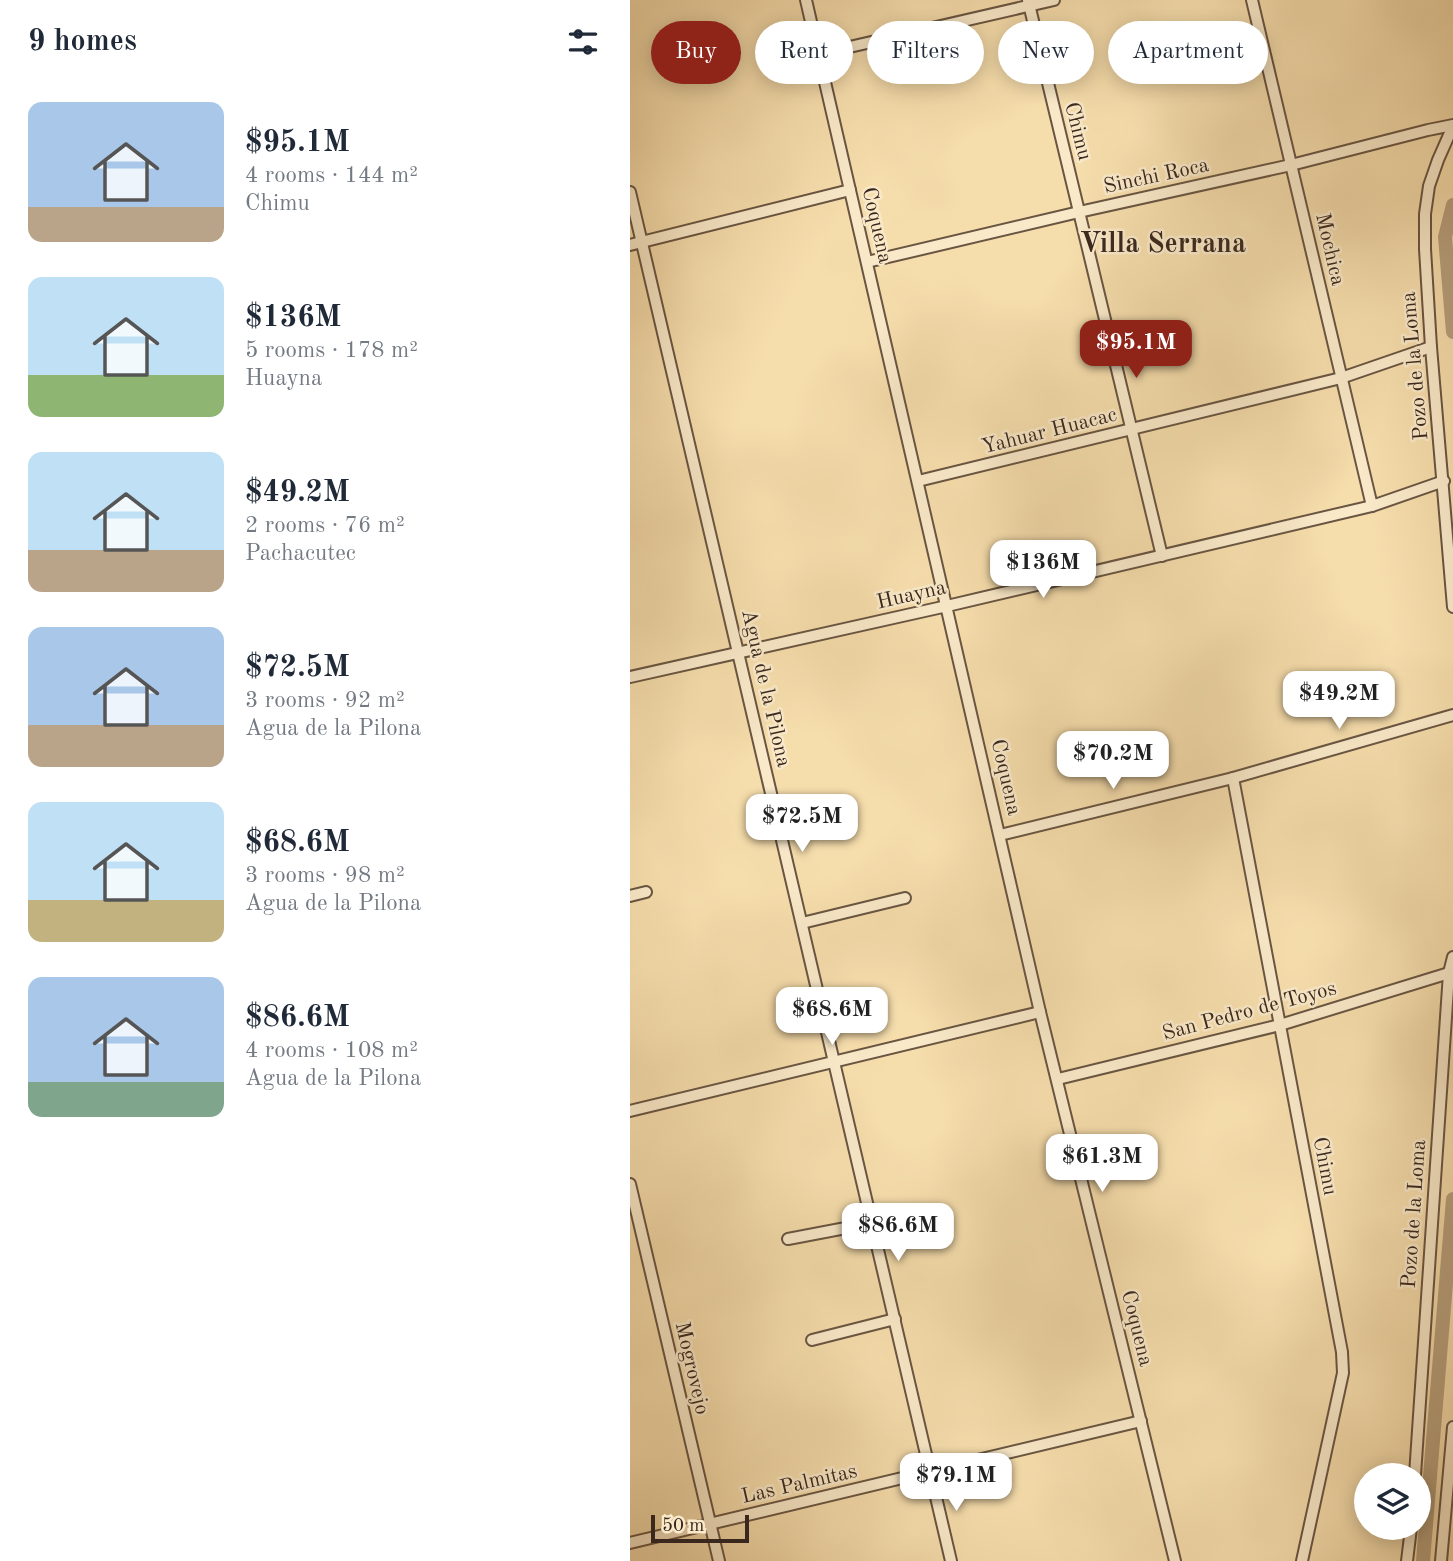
<!DOCTYPE html>
<meta charset="utf-8">
<style>
body{margin:0;font-family:"Old Standard TT",serif;background:#f2f2f3;color:#1f2937;height:100vh;display:flex;flex-direction:column;font-size:26px;white-space:nowrap}
*{box-sizing:border-box;margin:0}
p{font-size:23px;color:#747a83}
.icon{flex:none;width:38px;height:38px;fill:none;stroke:currentColor;stroke-width:2;stroke-linecap:round;stroke-linejoin:round}
.map{position:relative;flex:1;overflow:hidden}
.sheet{display:flex;flex-direction:column;background:#fff;width:630px}
.sheet>*{flex:none}
.top-card{position:absolute;left:21px;top:21px;width:665px;height:63px;display:flex;gap:14px}
.fabs{position:absolute;left:724px;top:1463px;display:grid;gap:14px}
.fabs a{display:grid;place-items:center;width:77px;height:77px;border-radius:50%;background:#fff;box-shadow:0 4px 18px #0003;font-size:35px}
.scale{position:absolute;left:21px;bottom:18px;width:98px;box-sizing:border-box;padding-left:7px;border:4px solid #3a281e;border-top:0;font-size:19px;line-height:24px;white-space:nowrap;color:#3a281e;-webkit-text-stroke:5px #f9e9c9;paint-order:stroke}
.price{position:absolute;translate:-50% -60px;padding:0 16px;border-radius:14px;background:#fff;color:#222;font-size:23px;line-height:46px;filter:drop-shadow(0 2px 4px #0008)}
.price::after{content:'';position:absolute;left:50%;top:42px;width:21px;height:16px;margin-left:-10px;background:inherit;clip-path:polygon(0 0,100% 0,50% 100%)}
.price.on{background:#8f2418;color:#fff}
ul{padding:0;list-style:none}
li{display:flex;align-items:center;gap:21px;height:175px;padding:0 28px}
li span{display:grid;place-items:center;flex:none;width:196px;height:140px;border-radius:14px;color:#555}
li>.icon{margin-inline-start:auto}
span .icon{width:84px;height:84px;fill:#fffc;stroke-width:1}
li b{font-size:30px}
h2{display:flex;justify-content:space-between;align-items:center;height:84px;padding:0 28px;font-size:30px}
.tag{padding:0 24px;border-radius:32px;background:#fff;box-shadow:0 4px 18px #0003;font-size:24px;line-height:63px}
.tag.on{background:#8f2418;color:#fff}
main{display:flex;flex:1;min-height:0}
.map>svg:first-child{display:block}
.lines{fill:none;stroke-linecap:round;stroke-linejoin:round}
.canal{stroke:#b69f7c;stroke-width:14}
.minor-casing{stroke:#695542;stroke-width:14}
.minor{stroke:#f9e9c9;stroke-width:10}
.labels{text-anchor:middle;stroke-width:5;stroke-linejoin:round;paint-order:stroke}
.street-label{font-size:21px;fill:#3a281e;stroke:#f9e9c9}
.district-label{font-size:28px;font-weight:bold;fill:#3a281e;stroke:#f9e9c9}
</style>
<main>
<section class="sheet">
<h2>9 homes<svg class="icon" aria-label="filters" viewBox="0 0 24 24"><path d="M4 7h16M4 17h16"/><circle cx="9" cy="7" r="2"/><circle cx="15" cy="17" r="2"/></svg></h2>
<ul>
<li><span style="background:linear-gradient(#a9c7e8 75%,#b9a48a 0)"><svg class="icon" aria-label="home" viewBox="0 0 24 24"><path d="M3 11l9-7 9 7M6 9v11h12V9"/></svg></span><div><b>$95.1M</b><p>4 rooms · 144 m²</p><p>Chimu</p></div></li>
<li><span style="background:linear-gradient(#bfe0f5 70%,#8fb573 0)"><svg class="icon" aria-label="home" viewBox="0 0 24 24"><path d="M3 11l9-7 9 7M6 9v11h12V9"/></svg></span><div><b>$136M</b><p>5 rooms · 178 m²</p><p>Huayna</p></div></li>
<li><span style="background:linear-gradient(#bfe0f5 70%,#b9a48a 0)"><svg class="icon" aria-label="home" viewBox="0 0 24 24"><path d="M3 11l9-7 9 7M6 9v11h12V9"/></svg></span><div><b>$49.2M</b><p>2 rooms · 76 m²</p><p>Pachacutec</p></div></li>
<li><span style="background:linear-gradient(#a9c7e8 70%,#b9a48a 0)"><svg class="icon" aria-label="home" viewBox="0 0 24 24"><path d="M3 11l9-7 9 7M6 9v11h12V9"/></svg></span><div><b>$72.5M</b><p>3 rooms · 92 m²</p><p>Agua de la Pilona</p></div></li>
<li><span style="background:linear-gradient(#bfe0f5 70%,#c2b280 0)"><svg class="icon" aria-label="home" viewBox="0 0 24 24"><path d="M3 11l9-7 9 7M6 9v11h12V9"/></svg></span><div><b>$68.6M</b><p>3 rooms · 98 m²</p><p>Agua de la Pilona</p></div></li>
<li><span style="background:linear-gradient(#a9c7e8 75%,#7fa58c 0)"><svg class="icon" aria-label="home" viewBox="0 0 24 24"><path d="M3 11l9-7 9 7M6 9v11h12V9"/></svg></span><div><b>$86.6M</b><p>4 rooms · 108 m²</p><p>Agua de la Pilona</p></div></li>
</ul>
</section>
<div class="map">
<svg width="823" height="1561" viewBox="0 0 823 1561">
<rect width="100%" height="100%" fill="#f6ddac"/>
<filter id="stains"><feTurbulence type="fractalNoise" baseFrequency=".00286" numOctaves="4"/><feColorMatrix values="0 0 0 0 .2 0 0 0 0 .09 0 0 0 0 .02 0 0 0 .5 -.17"/></filter>
<radialGradient id="worn" r=".72"><stop offset=".6" stop-color="#630" stop-opacity="0"/><stop offset="1" stop-color="#630" stop-opacity=".3"/></radialGradient>
<g class="lines">
<g class="canal">
<polyline points="823,205 815,237 823,332"/>
<polyline points="793,1561 823,1199"/>
</g>
<g class="minor-casing">
<g id="minor">
<polyline points="176,0 410,1012 545,1561"/>
<polyline points="398,0 532,556"/>
<polyline points="622,0 742,506"/>
<polyline points="189,54 424,0"/>
<polyline points="823,126 808,160 799,186 795,214 795,249 801,347 823,607"/>
<polyline points="0,192 321,1561"/>
<polyline points="0,245 220,190"/>
<polyline points="237,262 449,212 661,165 798,130 823,125"/>
<polyline points="288,481 711,378 801,347"/>
<polyline points="0,677 317,606 742,506 814,481"/>
<polyline points="603,778 712,1352 713,1373 672,1561"/>
<polyline points="370,835 603,778 823,715"/>
<polyline points="0,896 16,892"/>
<polyline points="172,923 275,898"/>
<polyline points="428,1079 650,1025 819,973"/>
<polyline points="0,1111 410,1012"/>
<polyline points="0,1184 89,1561"/>
<polyline points="158,1239 242,1223"/>
<polyline points="182,1340 265,1319"/>
<polyline points="785,1475 819,973 823,957"/>
<polyline points="0,1543 511,1421"/>
<polyline points="777,1561 781,1528"/>
<polyline points="811,1561 823,1427"/>
</g>
</g>
<use href="#minor" class="minor"/>
</g>
<g class="labels">
<g class="street-label">
<text transform="translate(449 131) rotate(76)" y="7">Chimu</text>
<text transform="translate(526 175) rotate(-12)" y="7">Sinchi Roca</text>
<text transform="translate(248 225) rotate(77)" y="7">Coquena</text>
<text transform="translate(701 249) rotate(77)" y="7">Mochica</text>
<text transform="translate(784 366) rotate(-95)" y="7">Pozo de la Loma</text>
<text transform="translate(419 430) rotate(-14)" y="7">Yahuar Huacac</text>
<text transform="translate(281 594) rotate(-13)" y="7">Huayna</text>
<text transform="translate(137 688) rotate(77)" y="7">Agua de la Pilona</text>
<text transform="translate(377 777) rotate(77)" y="7">Coquena</text>
<text transform="translate(619 1010) rotate(-15)" y="7">San Pedro de Toyos</text>
<text transform="translate(696 1166) rotate(79)" y="7">Chimu</text>
<text transform="translate(783 1214) rotate(-86)" y="7">Pozo de la Loma</text>
<text transform="translate(508 1328) rotate(76)" y="7">Coquena</text>
<text transform="translate(63 1368) rotate(77)" y="7">Mogrovejo</text>
<text transform="translate(169 1483) rotate(-13)" y="7">Las Palmitas</text>
</g>
<g class="district-label">
<text x="533" y="252">Villa Serrana</text>
</g>
</g>
<rect width="100%" height="100%" filter="url(#stains)"/>
<rect width="100%" height="100%" fill="url(#worn)"/>
</svg>
<div class="fabs">
<a><svg class="icon" aria-label="layers" viewBox="0 0 24 24"><path d="M12 4l9 5-9 5-9-5zM3 14l9 5 9-5"/></svg></a>
</div>
<div class="scale">50 m</div>
<b class="price on" style="left:506px;top:380px">$95.1M</b>
<b class="price" style="left:413px;top:600px">$136M</b>
<b class="price" style="left:709px;top:731px">$49.2M</b>
<b class="price" style="left:483px;top:791px">$70.2M</b>
<b class="price" style="left:172px;top:854px">$72.5M</b>
<b class="price" style="left:202px;top:1047px">$68.6M</b>
<b class="price" style="left:472px;top:1194px">$61.3M</b>
<b class="price" style="left:268px;top:1263px">$86.6M</b>
<b class="price" style="left:326px;top:1513px">$79.1M</b>
<div class="top-card">
<a class="tag on">Buy</a>
<a class="tag">Rent</a>
<a class="tag">Filters</a>
<a class="tag">New</a>
<a class="tag">Apartment</a>
</div>
</div>
</main>
